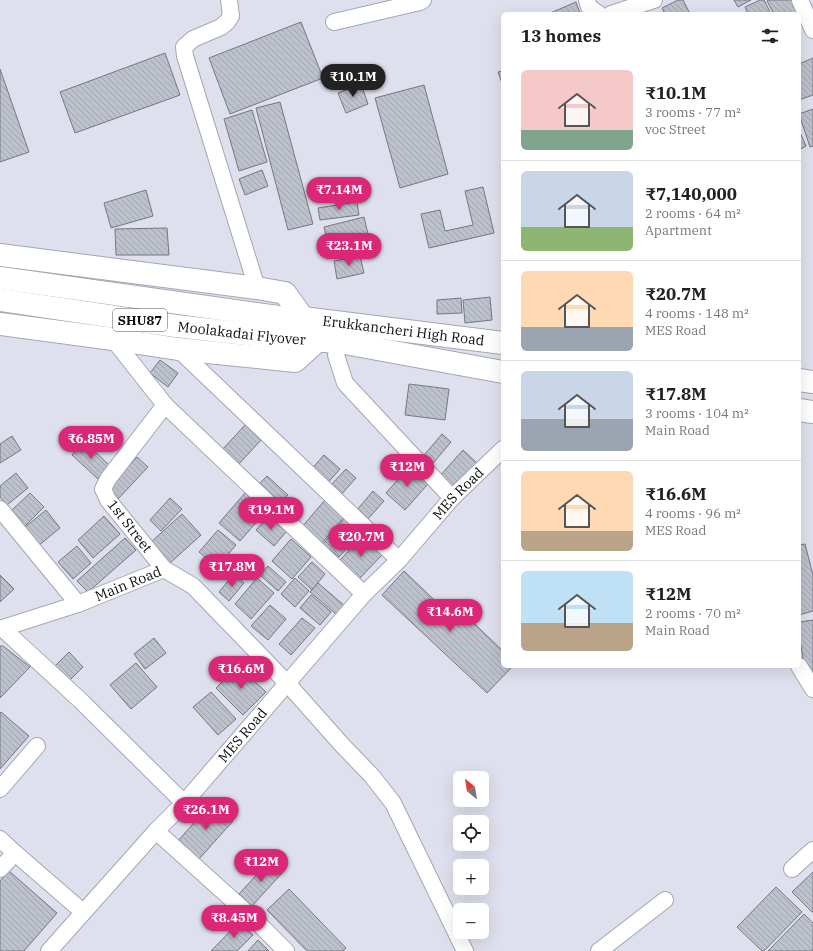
<!DOCTYPE html>
<meta charset="utf-8">
<style>
body{margin:0;font-family:"IBM Plex Serif",serif;background:#f2f2f2;color:#202124;height:100vh;display:flex;flex-direction:column;font-size:15px;white-space:nowrap}
*{box-sizing:border-box;margin:0}
p{font-size:13px;color:#757577}
.icon{flex:none;width:22px;height:22px;fill:none;stroke:currentColor;stroke-width:2;stroke-linecap:round;stroke-linejoin:round}
.map{position:relative;flex:1;overflow:hidden}
.panel{position:absolute;left:501px;top:12px;width:300px;height:656px;display:flex;flex-direction:column;background:#fff;border-radius:6px;box-shadow:0 4px 16px #0002}
.panel>*{flex:none}
.needle{width:26px;rotate:330deg}
.controls{position:absolute;left:453px;top:771px;display:grid;gap:8px}
.controls a{display:grid;place-items:center;width:36px;height:36px;border-radius:6px;background:#fff;box-shadow:0 4px 16px #0002;font-size:20px}
.price{position:absolute;translate:-50% -34px;padding:0 9px;border-radius:14px;background:#db2777;color:#fff;font-size:13px;line-height:26px;filter:drop-shadow(0 1px 2px #0008)}
.price::after{content:'';position:absolute;left:50%;top:24px;width:12px;height:9px;margin-left:-6px;background:inherit;clip-path:polygon(0 0,100% 0,50% 100%)}
.price.active{background:#222;color:#fff}
ul{padding:0;list-style:none}
li{display:flex;align-items:center;gap:12px;height:100px;padding:0 20px}
li+li{border-top:1px solid #e0e0e0}
li span{display:grid;place-items:center;flex:none;width:112px;height:80px;border-radius:6px;color:#555}
li>.icon{margin-inline-start:auto}
span .icon{width:48px;height:48px;fill:#fffc;stroke-width:1}
li b{font-size:17px}
h2{display:flex;justify-content:space-between;align-items:center;height:48px;padding:0 20px;font-size:17px}
.map>svg:first-child{display:block}
.building{fill:url(#building-back-hatch);stroke:#757883}
.lines{fill:none;stroke-linecap:round;stroke-linejoin:round}
.street-casing{stroke:#a3a7b2;stroke-width:18}
.primary-casing{stroke:#a3a7b2;stroke-width:24}
.street{stroke:#fff;stroke-width:16}
.primary{stroke:#fff;stroke-width:22}
.labels{text-anchor:middle;stroke-width:3;stroke-linejoin:round;paint-order:stroke}
.shield{fill:#fff;stroke:#545557;stroke-width:1}
.shield-label{font-size:13px;font-weight:bold;fill:#0b0c0f}
.street-label{font-size:14px;fill:#0b0c0f;stroke:#fff}
</style>
<div class="map">
<svg width="813" height="951" viewBox="0 0 813 951">
<defs>
<pattern id="building-back-hatch" width="6" height="6" patternUnits="userSpaceOnUse"><rect width="6" height="6" fill="#bdc1cc"/><path d="M-1 5l2 2M0 0l6 6M5-1l2 2" fill="none" stroke="#a1a5ae"/></pattern>
</defs>
<rect width="100%" height="100%" fill="#dee1ed"/>
<g class="building">
<polygon points="678,0 683,0 690,14 665,14 662,8"/>
<polygon points="734,0 751,0 738,7"/>
<polygon points="760,0 764,0 771,14 748,14 745,7"/>
<polygon points="769,0 795,0 799,14 774,14 767,1"/>
<polygon points="576,2 580,14 548,14"/>
<polygon points="301,22 323,78 230,114 209,58"/>
<polygon points="165,53 180,95 75,133 60,92"/>
<polygon points="813,58 813,95 799,100 799,64"/>
<polygon points="0,69 29,152 0,162"/>
<polygon points="503,71 503,86 498,72"/>
<polygon points="361,84 368,104 346,113 338,93"/>
<polygon points="424,85 448,174 400,188 375,98"/>
<polygon points="280,102 313,224 288,230 256,108"/>
<polygon points="813,109 813,146 810,147 799,114"/>
<polygon points="252,110 267,162 239,171 224,119"/>
<polygon points="799,130 806,146 799,150"/>
<polygon points="262,170 268,186 245,195 239,179"/>
<polygon points="483,187 494,233 429,248 421,214 440,210 445,231 473,225 465,191"/>
<polygon points="146,190 153,216 111,228 104,203"/>
<polygon points="357,202 359,215 320,220 318,208"/>
<polygon points="364,217 370,243 330,253 324,227"/>
<polygon points="167,228 169,255 116,255 115,229"/>
<polygon points="360,256 364,273 337,279 334,261"/>
<polygon points="490,297 492,320 465,323 463,300"/>
<polygon points="461,298 462,313 437,314 437,300"/>
<polygon points="160,360 178,373 168,387 150,373"/>
<polygon points="409,384 449,389 445,420 405,415"/>
<polygon points="245,425 261,440 238,465 222,450"/>
<polygon points="442,434 451,442 429,468 420,460"/>
<polygon points="12,436 21,450 0,463 0,444"/>
<polygon points="84,441 110,466 98,479 72,455"/>
<polygon points="463,450 479,465 454,492 438,478"/>
<polygon points="324,455 340,469 326,485 310,471"/>
<polygon points="137,457 148,467 118,499 107,490"/>
<polygon points="409,467 428,484 405,510 386,493"/>
<polygon points="346,469 356,478 340,496 329,487"/>
<polygon points="16,473 28,488 7,505 0,497 0,486"/>
<polygon points="267,476 288,495 277,506 256,487"/>
<polygon points="373,491 384,501 367,520 356,511"/>
<polygon points="30,493 44,507 25,526 11,511"/>
<polygon points="245,493 266,511 240,541 219,523"/>
<polygon points="170,498 182,509 161,531 150,520"/>
<polygon points="325,500 345,516 321,544 301,528"/>
<polygon points="46,510 60,528 38,546 24,528"/>
<polygon points="182,514 201,535 170,563 151,542"/>
<polygon points="104,516 120,534 93,558 78,540"/>
<polygon points="269,516 286,532 274,546 256,530"/>
<polygon points="344,519 360,533 339,557 323,544"/>
<polygon points="218,530 236,545 217,567 199,552"/>
<polygon points="363,536 382,555 359,579 340,560"/>
<polygon points="125,538 136,550 88,592 77,581"/>
<polygon points="291,539 311,557 292,579 272,561"/>
<polygon points="805,544 813,575 813,611 799,615 799,545"/>
<polygon points="77,546 91,563 73,579 58,562"/>
<polygon points="312,562 325,574 312,590 298,577"/>
<polygon points="268,566 286,582 278,591 260,575"/>
<polygon points="404,571 450,615 457,607 503,651 503,666 513,666 487,693 382,595"/>
<polygon points="234,574 244,583 229,601 219,592"/>
<polygon points="0,575 14,589 0,602"/>
<polygon points="257,578 274,593 251,619 235,604"/>
<polygon points="295,578 309,591 295,607 281,594"/>
<polygon points="318,583 345,606 337,615 310,592"/>
<polygon points="311,595 331,612 320,625 300,608"/>
<polygon points="270,605 286,619 268,640 251,626"/>
<polygon points="302,618 315,628 291,655 279,644"/>
<polygon points="813,620 813,672 805,673 799,632 799,622"/>
<polygon points="154,638 166,653 145,669 134,654"/>
<polygon points="0,646 3,646 30,667 0,698"/>
<polygon points="69,652 83,667 68,682 54,667"/>
<polygon points="136,663 157,687 131,709 110,685"/>
<polygon points="238,666 266,692 243,715 216,688"/>
<polygon points="211,692 236,719 218,735 193,707"/>
<polygon points="1,712 29,736 0,769 0,713"/>
<polygon points="212,802 233,821 199,859 178,841"/>
<polygon points="270,860 283,872 252,906 239,894"/>
<polygon points="9,871 57,913 24,951 0,951 0,881"/>
<polygon points="813,872 813,912 812,912 792,892"/>
<polygon points="776,887 802,912 764,951 762,951 737,927"/>
<polygon points="289,889 346,948 343,951 307,951 267,910"/>
<polygon points="804,914 813,923 813,951 768,951"/>
<polygon points="239,922 253,935 237,951 211,951"/>
<polygon points="258,940 269,951 248,951"/>
</g>
<g class="lines">
<g class="street-casing">
<g id="street">
<polyline points="229,0 231,16 227,22 221,27 193,39 184,47 185,56 257,288"/>
<polyline points="587,0 589,7 599,14"/>
<polyline points="800,0 813,30"/>
<polyline points="611,14 654,0"/>
<polyline points="334,22 420,2 423,0"/>
<polyline points="113,339 165,405 364,594"/>
<polyline points="339,342 336,355 345,383 452,498"/>
<polyline points="178,349 399,560"/>
<polyline points="0,509 78,604"/>
<polyline points="164,569 108,500 103,489 108,479 165,405"/>
<polyline points="2,628 81,701 184,803"/>
<path id="s1" d="M 0,629 L 78,604 L 164,569 L 193,586 L 287,683 L 343,746 L 372,776 L 393,803 L 465,951"/>
<polyline points="799,666 813,689"/>
<polyline points="0,789 37,746"/>
<polyline points="156,831 257,922 286,951"/>
<polyline points="0,839 15,853 83,912"/>
<polyline points="0,869 15,853"/>
<polyline points="792,869 813,850"/>
<path id="s2" d="M 49,951 L 156,831 L 184,803 L 364,594 L 399,560 L 452,498 L 503,449"/>
<polyline points="599,951 665,900"/>
</g>
</g>
<g class="primary-casing">
<g id="primary">
<polyline points="0,255 257,288 285,293 303,318"/>
<path id="s3" d="M 0,278 L 278,317 L 303,318 L 503,343"/>
<path id="s4" d="M 0,300 L 176,326 L 281,338 L 339,342 L 503,372"/>
<polyline points="0,324 113,339 178,349 295,361 317,341"/>
<polyline points="799,380 813,382"/>
<polyline points="799,410 813,412"/>
</g>
</g>
<use href="#street" class="street"/>
<use href="#primary" class="primary"/>
</g>
<g class="labels">
<rect class="shield" x="113" y="309" width="54" height="22" rx="3"/>
<g class="shield-label">
<text x="140" y="325">SHU87</text>
</g>
<g class="street-label">
<text dy="5" stroke="none"><textPath href="#s3" startOffset="407">Erukkancheri High Road</textPath></text>
<text dy="5" stroke="none"><textPath href="#s4" startOffset="244">Moolakadai Flyover</textPath></text>
<text dy="5" stroke="none"><textPath href="#s2" startOffset="614">MES Road</textPath></text>
<text transform="translate(130 526) rotate(52)" y="5">1st Street</text>
<text dy="5" stroke="none"><textPath href="#s1" startOffset="136">Main Road</textPath></text>
<text dy="5" stroke="none"><textPath href="#s2" startOffset="290">MES Road</textPath></text>
</g>
</g>
</svg>
<div class="controls">
<a><svg class="needle" viewBox="-14 -14 28 28"><path d="M0-13l5 13h-10z" fill="#e53935"/><path d="M0 13l5-13h-10z" fill="#757577"/></svg></a>
<a><svg class="icon" aria-label="locate" viewBox="0 0 24 24"><circle cx="12" cy="12" r="6"/><path d="M12 2v4M12 18v4M2 12h4M18 12h4"/></svg></a>
<a>+</a>
<a>−</a>
</div>
<b class="price active" style="left:353px;top:98px">₹10.1M</b>
<b class="price" style="left:339px;top:211px">₹7.14M</b>
<b class="price" style="left:349px;top:267px">₹23.1M</b>
<b class="price" style="left:91px;top:460px">₹6.85M</b>
<b class="price" style="left:407px;top:488px">₹12M</b>
<b class="price" style="left:271px;top:531px">₹19.1M</b>
<b class="price" style="left:361px;top:558px">₹20.7M</b>
<b class="price" style="left:232px;top:588px">₹17.8M</b>
<b class="price" style="left:450px;top:633px">₹14.6M</b>
<b class="price" style="left:241px;top:690px">₹16.6M</b>
<b class="price" style="left:206px;top:831px">₹26.1M</b>
<b class="price" style="left:261px;top:883px">₹12M</b>
<b class="price" style="left:234px;top:939px">₹8.45M</b>
<section class="panel">
<h2>13 homes<svg class="icon" aria-label="filters" viewBox="0 0 24 24"><path d="M4 7h16M4 17h16"/><circle cx="9" cy="7" r="2"/><circle cx="15" cy="17" r="2"/></svg></h2>
<ul>
<li><span style="background:linear-gradient(#f6c9c9 75%,#7fa58c 0)"><svg class="icon" aria-label="home" viewBox="0 0 24 24"><path d="M3 11l9-7 9 7M6 9v11h12V9"/></svg></span><div><b>₹10.1M</b><p>3 rooms · 77 m²</p><p>voc Street</p></div></li>
<li><span style="background:linear-gradient(#c9d6e8 70%,#8fb573 0)"><svg class="icon" aria-label="home" viewBox="0 0 24 24"><path d="M3 11l9-7 9 7M6 9v11h12V9"/></svg></span><div><b>₹7,140,000</b><p>2 rooms · 64 m²</p><p>Apartment</p></div></li>
<li><span style="background:linear-gradient(#ffd9b3 70%,#9aa5b1 0)"><svg class="icon" aria-label="home" viewBox="0 0 24 24"><path d="M3 11l9-7 9 7M6 9v11h12V9"/></svg></span><div><b>₹20.7M</b><p>4 rooms · 148 m²</p><p>MES Road</p></div></li>
<li><span style="background:linear-gradient(#c9d6e8 60%,#9aa5b1 0)"><svg class="icon" aria-label="home" viewBox="0 0 24 24"><path d="M3 11l9-7 9 7M6 9v11h12V9"/></svg></span><div><b>₹17.8M</b><p>3 rooms · 104 m²</p><p>Main Road</p></div></li>
<li><span style="background:linear-gradient(#ffd9b3 75%,#b9a48a 0)"><svg class="icon" aria-label="home" viewBox="0 0 24 24"><path d="M3 11l9-7 9 7M6 9v11h12V9"/></svg></span><div><b>₹16.6M</b><p>4 rooms · 96 m²</p><p>MES Road</p></div></li>
<li><span style="background:linear-gradient(#bfe0f5 65%,#b9a48a 0)"><svg class="icon" aria-label="home" viewBox="0 0 24 24"><path d="M3 11l9-7 9 7M6 9v11h12V9"/></svg></span><div><b>₹12M</b><p>2 rooms · 70 m²</p><p>Main Road</p></div></li>
</ul>
</section>
</div>
